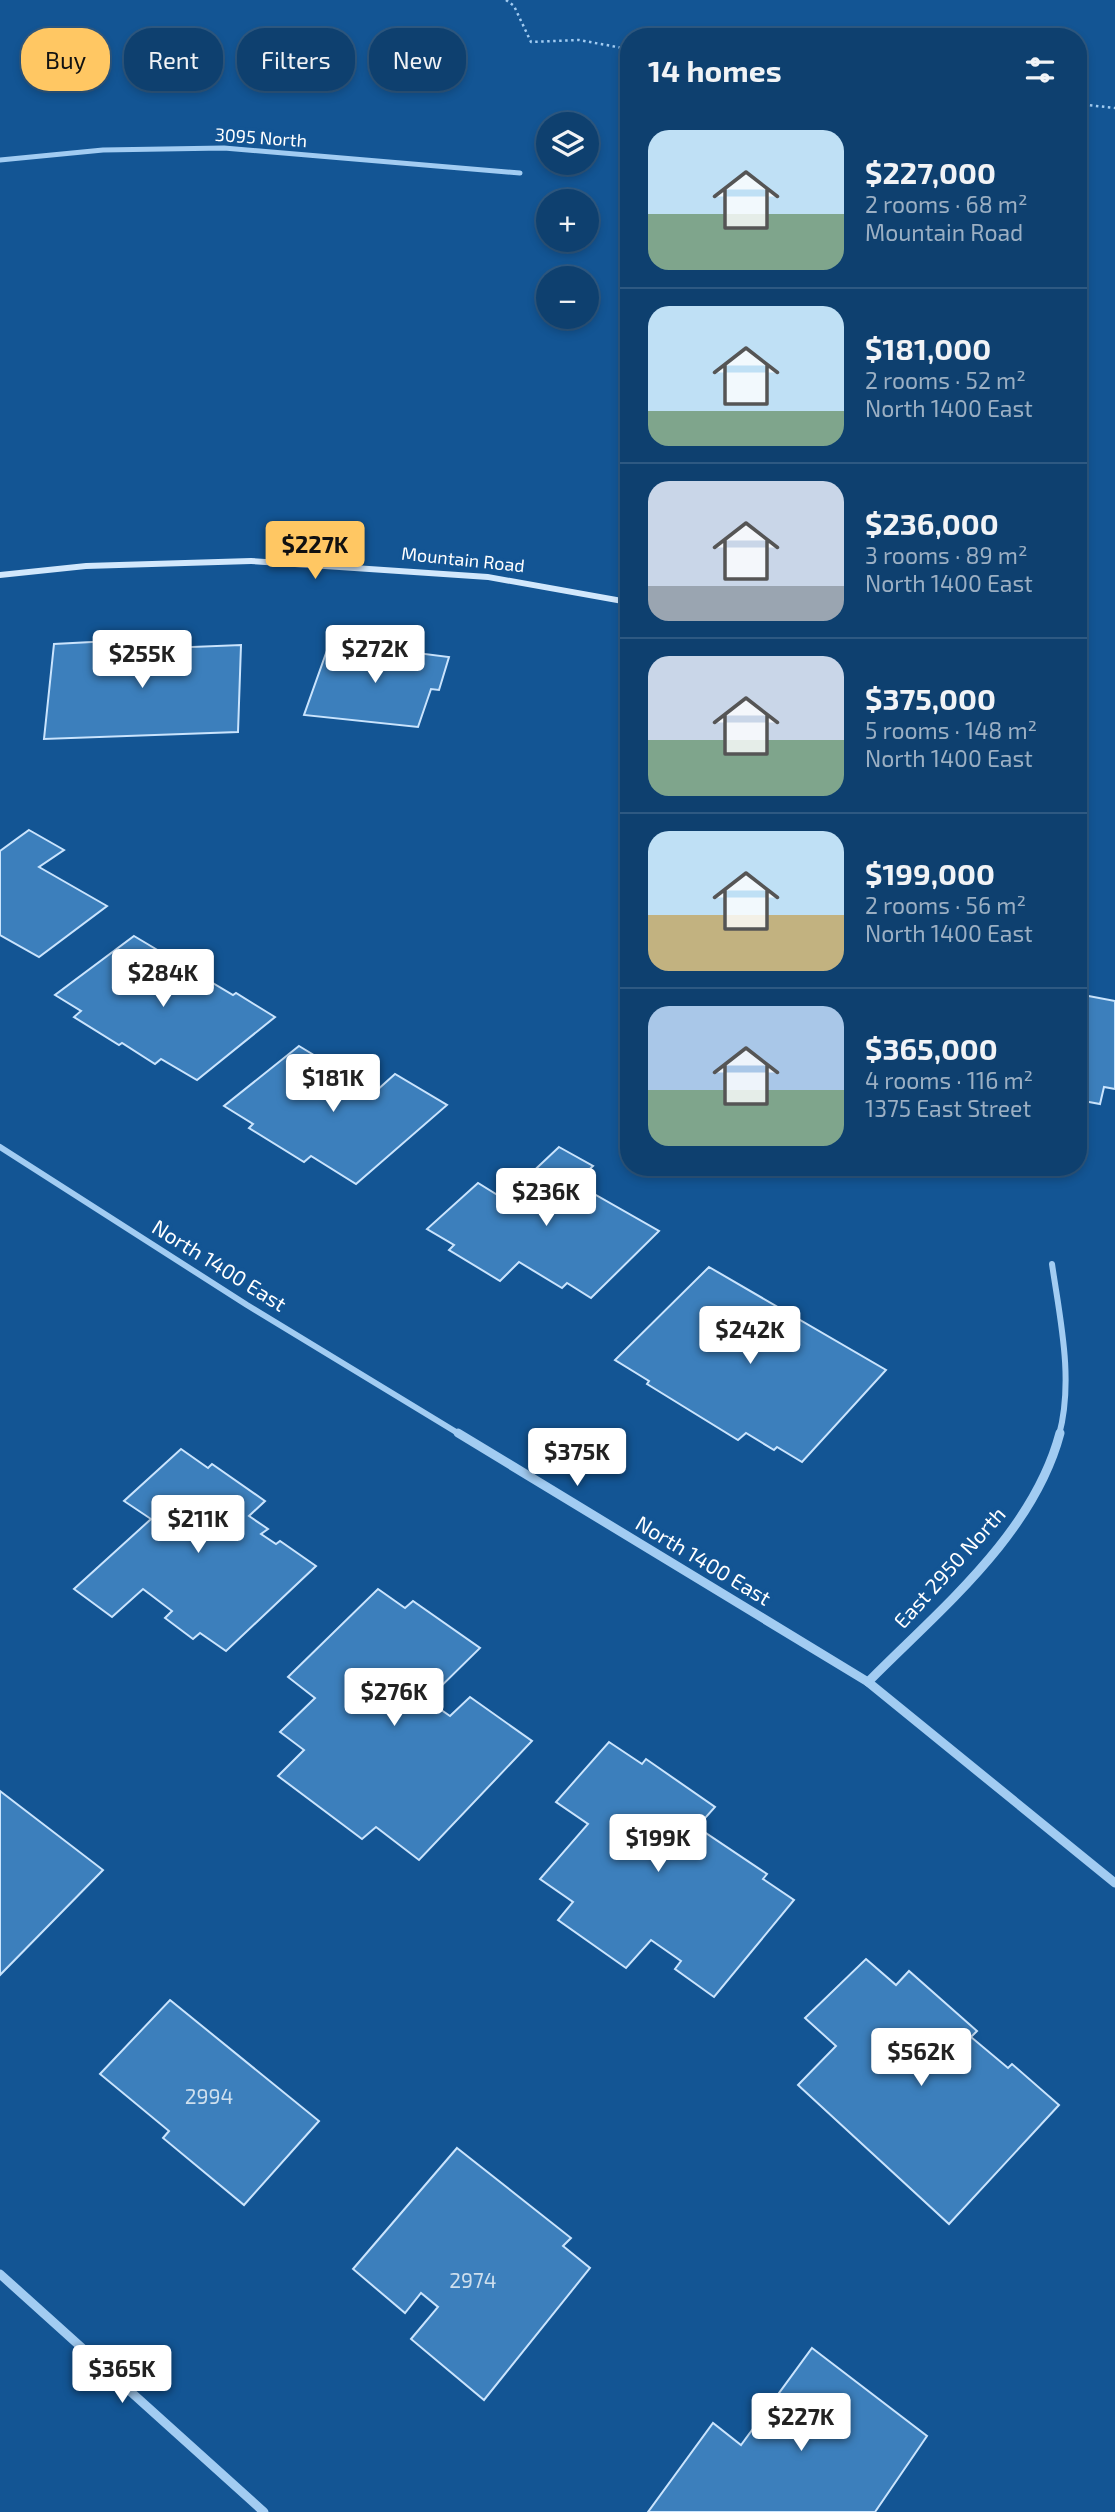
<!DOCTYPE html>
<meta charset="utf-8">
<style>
body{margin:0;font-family:"Exo 2",sans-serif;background:#174774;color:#f1f3f6;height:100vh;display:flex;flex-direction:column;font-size:26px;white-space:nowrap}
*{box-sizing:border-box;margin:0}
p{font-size:23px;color:#9bafc3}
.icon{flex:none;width:38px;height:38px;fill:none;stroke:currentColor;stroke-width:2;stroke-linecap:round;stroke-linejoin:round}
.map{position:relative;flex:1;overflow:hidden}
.sheet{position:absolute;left:620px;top:28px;width:467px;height:1148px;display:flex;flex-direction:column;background:#0e406f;border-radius:28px;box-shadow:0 4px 10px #0003,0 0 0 2px #2e5982}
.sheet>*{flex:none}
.top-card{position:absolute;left:21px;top:28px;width:494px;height:63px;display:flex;gap:14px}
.tools{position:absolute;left:536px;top:112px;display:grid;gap:14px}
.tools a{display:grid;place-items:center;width:63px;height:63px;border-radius:50%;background:#0e406f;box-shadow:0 4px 10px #0003,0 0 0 2px #2e5982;font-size:35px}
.price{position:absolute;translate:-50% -60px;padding:0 16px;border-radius:7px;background:#fff;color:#222;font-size:23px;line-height:46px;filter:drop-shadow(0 2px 4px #0008)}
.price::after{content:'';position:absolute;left:50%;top:42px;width:21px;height:16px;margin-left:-10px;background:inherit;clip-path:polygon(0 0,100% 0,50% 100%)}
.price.on{background:#ffc763;color:#111}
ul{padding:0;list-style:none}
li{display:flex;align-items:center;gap:21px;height:175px;padding:0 28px}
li+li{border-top:2px solid #2e5982}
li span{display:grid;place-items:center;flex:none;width:196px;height:140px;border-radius:21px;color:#555}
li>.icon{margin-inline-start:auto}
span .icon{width:84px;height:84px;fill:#fffc;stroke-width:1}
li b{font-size:30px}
h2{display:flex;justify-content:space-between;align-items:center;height:84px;padding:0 28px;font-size:30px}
.chip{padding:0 24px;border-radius:28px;background:#0e406f;box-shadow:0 4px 10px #0003,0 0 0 2px #2e5982;font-size:24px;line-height:63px}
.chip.on{background:#ffc763;color:#111}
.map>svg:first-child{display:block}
.building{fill:#3c7fbc;stroke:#cae4fd;stroke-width:2}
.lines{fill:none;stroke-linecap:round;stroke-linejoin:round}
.path{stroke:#a2ccf2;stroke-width:2.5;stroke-dasharray:2.5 3.5;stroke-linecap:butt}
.street-far2{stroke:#a2ccf2;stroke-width:5}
.street-far1{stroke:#a2ccf2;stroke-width:6}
.street{stroke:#a2ccf2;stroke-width:9}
.secondary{fill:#d1e7fc;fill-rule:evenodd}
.labels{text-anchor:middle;stroke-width:7;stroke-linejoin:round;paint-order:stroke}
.far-street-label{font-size:18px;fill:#fff;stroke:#135594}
.street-label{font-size:21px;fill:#fff;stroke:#135594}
.near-number-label{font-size:21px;fill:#cedfee}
</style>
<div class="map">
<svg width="1115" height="2512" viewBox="0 0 1115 2512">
<rect width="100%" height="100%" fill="#135594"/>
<g class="building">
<polygon points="168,638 167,648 241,645 238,732 44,739 54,644"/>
<polygon points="330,642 449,657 439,690 431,689 418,727 304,715"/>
<polygon points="29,830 64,850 39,867 107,906 39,957 0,935 0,851"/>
<polygon points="134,936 233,995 236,993 275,1017 197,1080 161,1059 155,1064 122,1043 119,1045 74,1017 81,1011 55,995"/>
<polygon points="1078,994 1115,1001 1115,1089 1104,1087 1100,1104 1078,1100"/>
<polygon points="299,1046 375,1092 395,1074 447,1105 356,1184 311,1156 304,1162 249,1128 253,1124 224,1106"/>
<polygon points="559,1147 593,1166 575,1183 659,1231 591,1298 567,1283 562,1288 519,1262 500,1281 449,1250 454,1245 427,1229 478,1183 504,1199"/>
<polygon points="709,1267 886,1370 802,1462 777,1447 774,1450 746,1433 738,1440 647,1384 649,1381 615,1360"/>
<polygon points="181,1449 208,1468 212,1464 265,1501 249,1516 268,1529 261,1534 276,1544 280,1541 316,1566 226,1651 200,1633 193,1639 165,1618 172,1611 143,1589 112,1617 74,1589 151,1519 124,1501"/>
<polygon points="378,1589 405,1608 413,1601 480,1648 427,1700 450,1716 470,1697 532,1741 419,1860 376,1827 362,1839 278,1776 304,1750 280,1732 315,1698 288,1677"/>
<polygon points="609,1742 642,1764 646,1759 715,1807 697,1827 767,1874 763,1879 794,1900 714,1997 675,1969 681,1961 651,1940 626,1968 558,1920 573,1902 540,1879 588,1824 556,1802"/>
<polygon points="0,1791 103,1870 0,1975"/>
<polygon points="866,1959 896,1985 909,1971 977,2031 971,2037 1008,2068 1012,2064 1059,2105 949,2224 798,2085 836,2046 805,2018"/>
<polygon points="170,2000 319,2121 244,2205 163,2138 169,2131 100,2074"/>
<polygon points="457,2148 571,2238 563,2246 590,2268 484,2400 411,2339 438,2307 421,2293 405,2313 353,2269"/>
<polygon points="812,2348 927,2436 875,2512 648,2512 713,2423 741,2445"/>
</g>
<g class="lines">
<g class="path">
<polyline points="506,0 514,6 531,42 579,40 628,49"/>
<polyline points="1078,104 1115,108"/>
</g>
<polyline class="street-far2" points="0,160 103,150 224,148 520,173"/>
<g class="street-far1">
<polyline points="0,1147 247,1305 461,1435"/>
<path d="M 1052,1264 C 1060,1319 1074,1380 1059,1435"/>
</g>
<g class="street">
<polyline points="458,1433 868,1682 1115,1883"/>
<path d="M 868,1682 C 939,1610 1033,1535 1060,1433"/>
<polyline points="0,2274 264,2512"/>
</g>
<polygon class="secondary" points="251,558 488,574 628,599 628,605 488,580 251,564 86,569 0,578 0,572 86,563"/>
</g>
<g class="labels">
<g class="far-street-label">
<text transform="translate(261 138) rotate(4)" y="6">3095 North</text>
<text transform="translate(463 560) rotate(6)" y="6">Mountain Road</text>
</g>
<g class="street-label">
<text transform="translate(219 1266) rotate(32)" y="7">North 1400 East</text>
<text transform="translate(703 1561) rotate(31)" y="7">North 1400 East</text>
<text transform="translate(950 1568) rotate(-48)" y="7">East 2950 North</text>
</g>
<g class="near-number-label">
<text x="209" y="2104">2994</text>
<text x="473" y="2288">2974</text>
</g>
</g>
</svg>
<div class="tools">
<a><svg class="icon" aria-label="layers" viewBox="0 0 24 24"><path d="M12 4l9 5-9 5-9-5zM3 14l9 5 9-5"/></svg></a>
<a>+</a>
<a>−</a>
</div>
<b class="price on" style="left:315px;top:581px">$227K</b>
<b class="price" style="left:375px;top:685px">$272K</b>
<b class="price" style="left:142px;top:690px">$255K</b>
<b class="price" style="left:163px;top:1009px">$284K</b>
<b class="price" style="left:333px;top:1114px">$181K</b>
<b class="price" style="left:546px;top:1228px">$236K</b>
<b class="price" style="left:750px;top:1366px">$242K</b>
<b class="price" style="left:577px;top:1488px">$375K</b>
<b class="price" style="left:198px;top:1555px">$211K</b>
<b class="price" style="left:394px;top:1728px">$276K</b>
<b class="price" style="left:658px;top:1874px">$199K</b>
<b class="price" style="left:921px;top:2088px">$562K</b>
<b class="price" style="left:122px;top:2405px">$365K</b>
<b class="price" style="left:801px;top:2453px">$227K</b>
<div class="top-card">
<a class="chip on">Buy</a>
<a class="chip">Rent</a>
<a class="chip">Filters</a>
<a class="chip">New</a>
</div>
<section class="sheet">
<h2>14 homes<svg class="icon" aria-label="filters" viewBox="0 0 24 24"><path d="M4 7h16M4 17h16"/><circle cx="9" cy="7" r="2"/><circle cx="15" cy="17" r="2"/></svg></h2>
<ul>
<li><span style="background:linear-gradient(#bfe0f5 60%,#7fa58c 0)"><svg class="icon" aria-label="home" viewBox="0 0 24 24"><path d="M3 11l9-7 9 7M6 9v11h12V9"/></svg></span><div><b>$227,000</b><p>2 rooms · 68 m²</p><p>Mountain Road</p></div></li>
<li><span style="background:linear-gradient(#bfe0f5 75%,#7fa58c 0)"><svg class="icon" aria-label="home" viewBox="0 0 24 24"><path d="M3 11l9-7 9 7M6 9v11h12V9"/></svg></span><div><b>$181,000</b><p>2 rooms · 52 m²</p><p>North 1400 East</p></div></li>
<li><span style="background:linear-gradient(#c9d6e8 75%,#9aa5b1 0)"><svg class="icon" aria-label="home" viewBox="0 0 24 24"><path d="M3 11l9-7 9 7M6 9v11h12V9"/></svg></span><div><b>$236,000</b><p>3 rooms · 89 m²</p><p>North 1400 East</p></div></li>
<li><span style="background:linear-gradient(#c9d6e8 60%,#7fa58c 0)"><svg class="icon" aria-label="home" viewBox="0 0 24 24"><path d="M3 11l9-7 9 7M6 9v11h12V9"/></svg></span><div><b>$375,000</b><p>5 rooms · 148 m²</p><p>North 1400 East</p></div></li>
<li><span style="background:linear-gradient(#bfe0f5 60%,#c2b280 0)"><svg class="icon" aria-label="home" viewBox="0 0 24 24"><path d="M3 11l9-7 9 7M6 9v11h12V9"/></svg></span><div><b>$199,000</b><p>2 rooms · 56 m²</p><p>North 1400 East</p></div></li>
<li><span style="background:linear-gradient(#a9c7e8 60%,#7fa58c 0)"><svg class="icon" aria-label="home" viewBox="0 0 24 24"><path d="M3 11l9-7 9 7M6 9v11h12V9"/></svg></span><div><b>$365,000</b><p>4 rooms · 116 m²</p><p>1375 East Street</p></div></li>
</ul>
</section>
</div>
